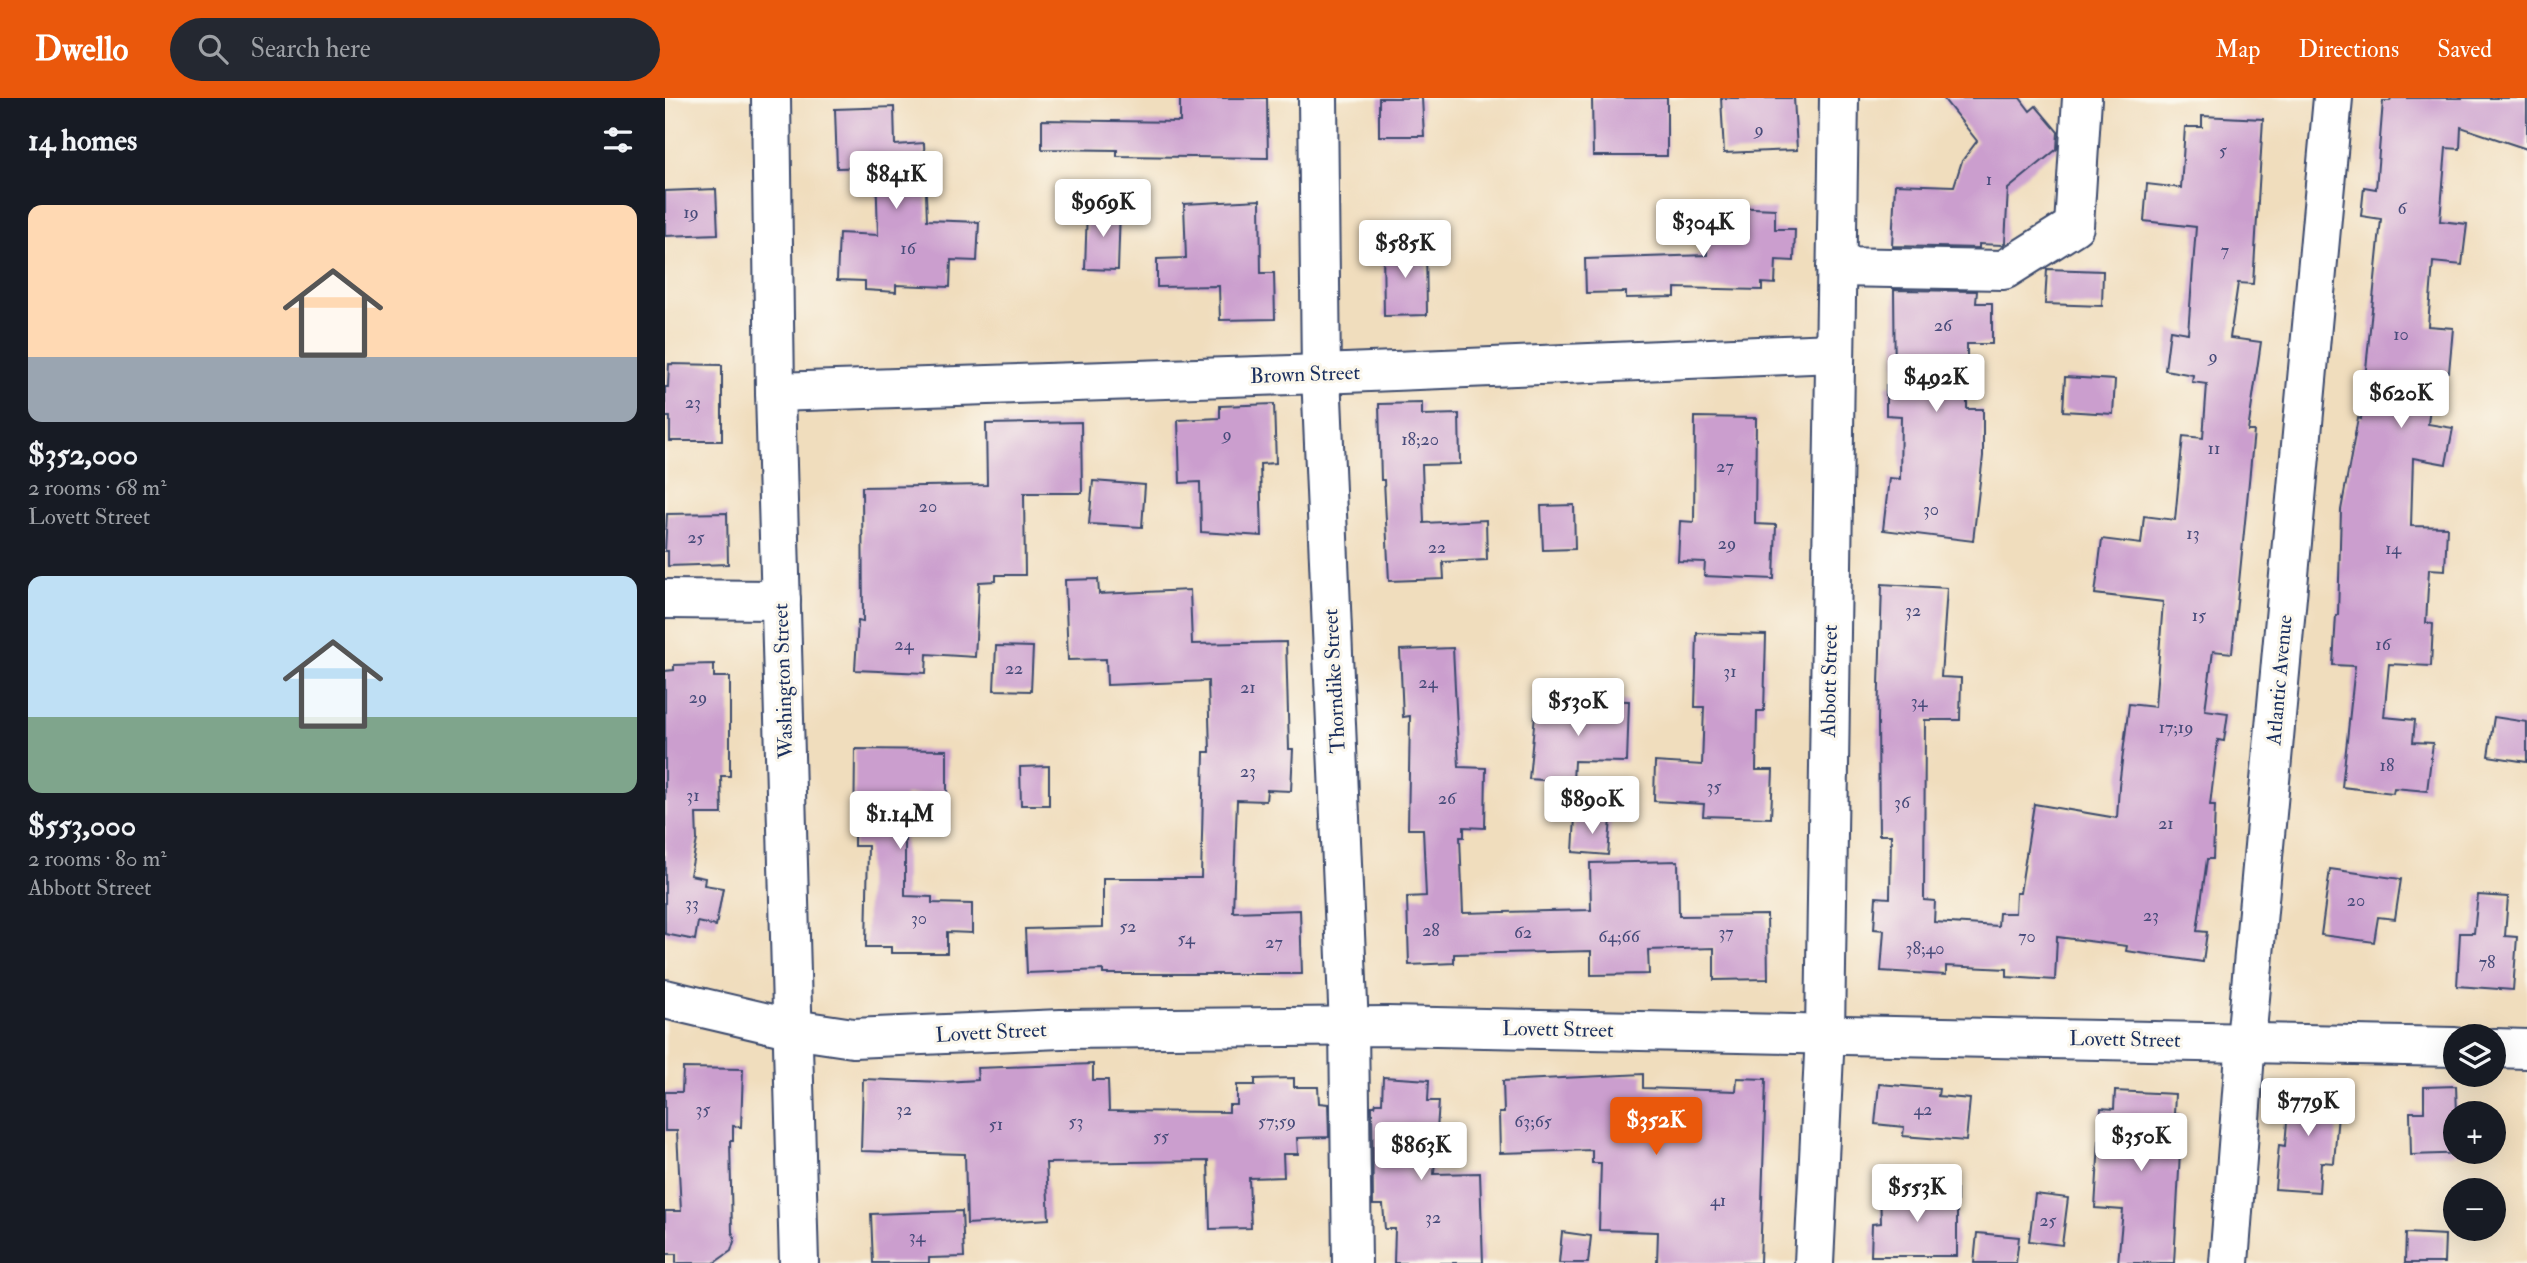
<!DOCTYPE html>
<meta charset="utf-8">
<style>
body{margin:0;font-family:"IM FELL Double Pica",serif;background:#242831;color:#f1f3f6;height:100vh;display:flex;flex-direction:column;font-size:26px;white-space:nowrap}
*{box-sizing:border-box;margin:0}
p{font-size:23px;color:#9ea1a6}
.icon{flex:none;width:38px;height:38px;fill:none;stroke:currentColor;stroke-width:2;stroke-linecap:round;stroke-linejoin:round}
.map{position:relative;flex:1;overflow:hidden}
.side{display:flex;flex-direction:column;background:#171b24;width:665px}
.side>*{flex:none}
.controls{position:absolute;left:1778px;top:926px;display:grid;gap:14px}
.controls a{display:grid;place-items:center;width:63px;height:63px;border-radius:50%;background:#171b24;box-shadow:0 7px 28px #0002;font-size:35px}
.price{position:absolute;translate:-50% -60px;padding:0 16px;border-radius:7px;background:#fff;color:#222;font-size:23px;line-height:46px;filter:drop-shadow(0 2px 4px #0008)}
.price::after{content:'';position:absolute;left:50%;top:42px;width:21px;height:16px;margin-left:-10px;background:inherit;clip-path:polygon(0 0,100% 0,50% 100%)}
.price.selected{background:#ea580c;color:#fff}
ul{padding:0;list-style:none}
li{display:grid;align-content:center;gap:14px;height:371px;padding:0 28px}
li span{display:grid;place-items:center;height:217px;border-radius:14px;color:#555}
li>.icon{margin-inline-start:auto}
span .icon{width:126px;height:126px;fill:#fffc;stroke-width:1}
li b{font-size:30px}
h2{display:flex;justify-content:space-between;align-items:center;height:84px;padding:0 28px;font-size:30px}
header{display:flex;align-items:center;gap:42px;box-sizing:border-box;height:98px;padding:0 35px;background:#ea580c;color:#fff}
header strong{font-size:33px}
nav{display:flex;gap:38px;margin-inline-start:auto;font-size:24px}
.search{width:490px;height:63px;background:#242831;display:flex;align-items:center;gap:18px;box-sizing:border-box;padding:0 24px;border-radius:38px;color:#9ea1a6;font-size:26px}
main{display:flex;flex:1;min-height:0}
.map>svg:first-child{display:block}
.building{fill:#cb9ece}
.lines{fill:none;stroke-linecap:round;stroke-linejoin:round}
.minor-casing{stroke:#3b496c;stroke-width:42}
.minor{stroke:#fff;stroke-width:38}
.labels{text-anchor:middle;stroke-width:6;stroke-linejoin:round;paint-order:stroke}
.number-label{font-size:18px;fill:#474b7a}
.street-label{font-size:21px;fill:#1b2f5e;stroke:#fbf7ec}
</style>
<header>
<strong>Dwello</strong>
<div class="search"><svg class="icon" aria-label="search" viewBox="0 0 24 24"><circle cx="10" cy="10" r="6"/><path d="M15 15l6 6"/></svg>Search here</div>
<nav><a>Map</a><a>Directions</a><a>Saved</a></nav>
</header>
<main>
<section class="side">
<h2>14 homes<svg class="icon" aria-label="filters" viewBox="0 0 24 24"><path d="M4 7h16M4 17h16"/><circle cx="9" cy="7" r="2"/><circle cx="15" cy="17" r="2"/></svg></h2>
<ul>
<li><span style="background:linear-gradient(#ffd9b3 70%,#9aa5b1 0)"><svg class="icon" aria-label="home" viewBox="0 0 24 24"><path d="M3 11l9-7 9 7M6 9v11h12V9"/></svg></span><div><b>$352,000</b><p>2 rooms · 68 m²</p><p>Lovett Street</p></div></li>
<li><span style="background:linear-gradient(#bfe0f5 65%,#7fa58c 0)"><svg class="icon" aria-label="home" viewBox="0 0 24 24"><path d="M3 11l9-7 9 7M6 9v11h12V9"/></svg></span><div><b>$553,000</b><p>2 rooms · 80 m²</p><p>Abbott Street</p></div></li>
</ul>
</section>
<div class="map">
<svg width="1862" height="1165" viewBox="0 0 1862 1165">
<rect width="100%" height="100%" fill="#fbf7ec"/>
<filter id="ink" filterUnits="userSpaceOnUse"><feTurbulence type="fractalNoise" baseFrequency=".0143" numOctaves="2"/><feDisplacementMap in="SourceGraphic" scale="14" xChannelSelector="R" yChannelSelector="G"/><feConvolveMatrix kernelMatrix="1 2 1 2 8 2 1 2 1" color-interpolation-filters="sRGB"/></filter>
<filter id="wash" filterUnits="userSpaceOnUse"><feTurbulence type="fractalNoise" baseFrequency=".00686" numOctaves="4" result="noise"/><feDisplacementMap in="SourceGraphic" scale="28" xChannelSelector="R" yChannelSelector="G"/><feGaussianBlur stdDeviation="1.57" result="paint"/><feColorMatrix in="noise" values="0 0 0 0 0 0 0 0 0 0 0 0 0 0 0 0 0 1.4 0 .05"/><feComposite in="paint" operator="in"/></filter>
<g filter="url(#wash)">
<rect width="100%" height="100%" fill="#f0ddbd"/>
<g id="blocks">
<g class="building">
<polygon points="515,0 602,0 603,60 452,58 452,52 377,51 377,22 515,24"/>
<polygon points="714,0 757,0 759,38 714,38"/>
<polygon points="927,0 1002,0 1002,58 928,58"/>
<polygon points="1056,0 1129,0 1132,52 1059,55"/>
<polygon points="1278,0 1355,0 1365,13 1371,8 1393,34 1392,51 1343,91 1340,145 1338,147 1314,146 1314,150 1227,148 1230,86 1289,88 1297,63 1312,43"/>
<polygon points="1726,0 1862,0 1862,51 1796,29 1795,51 1781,50 1775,123 1802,126 1797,167 1768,164 1763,228 1788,230 1784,274 1769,273 1763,326 1788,330 1781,366 1748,360 1746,428 1782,429 1780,472 1764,471 1761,525 1768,526 1766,568 1724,566 1719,619 1750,622 1748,644 1768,645 1762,693 1729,690 1728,695 1677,689 1690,568 1668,567 1671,517 1673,517 1676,412 1693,320 1696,321 1716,121 1696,118 1699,89 1711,91 1718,3 1725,3"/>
<polygon points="229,9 230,47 259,45 262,122 314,124 312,163 286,162 285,189 231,187 231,194 200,192 200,183 172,182 174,135 213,137 211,69 172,70 170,11"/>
<polygon points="1537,18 1598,21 1588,186 1573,185 1565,240 1596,244 1583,333 1589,333 1567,555 1548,553 1540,612 1563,615 1559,643 1553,642 1545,707 1550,707 1548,761 1542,761 1532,833 1542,834 1538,864 1461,853 1462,848 1392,839 1390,882 1342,879 1342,871 1281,868 1281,877 1216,873 1219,832 1209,831 1211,799 1225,800 1226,737 1214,737 1213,621 1217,486 1282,490 1276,579 1296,580 1295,622 1260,622 1259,802 1270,803 1269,824 1333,828 1334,815 1350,815 1351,795 1355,795 1369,706 1452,720 1454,688 1464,606 1490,609 1498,504 1430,496 1437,441 1476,446 1479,418 1510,422 1518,338 1538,340 1542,286 1527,284 1528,277 1500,272 1505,232 1523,235 1531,129 1479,123 1482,86 1516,90 1520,29 1537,29"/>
<polygon points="51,91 53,136 0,138 0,93"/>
<polygon points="595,102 596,175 609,175 610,221 555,222 554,188 492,189 492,161 521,160 519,106"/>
<polygon points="1044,108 1110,111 1110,131 1130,131 1129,163 1111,162 1110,186 1097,185 1097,192 1010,190 1010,199 961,200 961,194 921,195 920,161 1042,157"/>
<polygon points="455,110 453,172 420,171 422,111"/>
<polygon points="761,147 762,217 719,218 718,148"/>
<polygon points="1382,171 1438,173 1437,208 1380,206"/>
<polygon points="1229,192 1312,193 1311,205 1327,205 1327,246 1302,246 1302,311 1318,311 1318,358 1308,443 1218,432 1224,380 1235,381 1236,318 1221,317 1221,287 1230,287"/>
<polygon points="4,266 57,267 57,343 5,343 5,319 0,319 0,289 3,289"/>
<polygon points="1400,279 1450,282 1448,316 1398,313"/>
<polygon points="757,305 757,317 794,316 795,366 757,367 759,425 821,422 822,462 778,464 779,481 724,483 719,382 716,382 714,306"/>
<polygon points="609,306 611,365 595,366 597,438 536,434 535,384 515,385 513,322 555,320 555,308"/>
<polygon points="1030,319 1091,320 1090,426 1111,427 1109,481 1039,478 1040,464 1013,463 1015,423 1029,424"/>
<polygon points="416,324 417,395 359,395 360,477 331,477 331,483 314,484 310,559 262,556 261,575 190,572 193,523 198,524 197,389 322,387 321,326"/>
<polygon points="428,383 480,387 477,429 424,426"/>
<polygon points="909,407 910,451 878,452 876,408"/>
<polygon points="62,415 63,466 3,468 3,453 0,453 2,416"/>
<polygon points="433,481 434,496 525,492 527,546 621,544 624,651 628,651 626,693 602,692 601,703 572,702 568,814 635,812 637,876 438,876 438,872 362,875 360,831 438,829 438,780 536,780 539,654 545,654 543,583 442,587 441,561 403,562 400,482"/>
<polygon points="1032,535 1101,537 1099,613 1092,613 1091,672 1108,672 1106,720 1038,718 1039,706 989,703 990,664 1037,667 1039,609 1030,609"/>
<polygon points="331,548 368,549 366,593 329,592"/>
<polygon points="788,550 794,669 821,670 820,730 799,729 799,739 795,739 798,815 926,812 925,765 1013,763 1014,818 1102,817 1103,881 1049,882 1049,850 983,852 984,876 926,877 926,853 789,856 789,865 744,867 742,799 761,798 758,731 743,731 745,618 738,619 735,552"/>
<polygon points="49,566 49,579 65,579 65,678 56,678 57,716 31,716 32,742 25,777 40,780 39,787 58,790 51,828 33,824 30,842 0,836 0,573 9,572 9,567"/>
<polygon points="920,602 964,603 962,664 909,663 908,684 864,681 871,606 920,610"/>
<polygon points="1829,619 1862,624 1862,664 1823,658"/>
<polygon points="190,651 282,652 282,697 240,697 240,798 267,799 267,805 307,806 307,835 282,834 282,855 226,855 226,849 201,849 203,748 189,748"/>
<polygon points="384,668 384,707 356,707 355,669"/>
<polygon points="910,719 946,721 943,757 908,754"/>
<polygon points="1665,771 1736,781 1730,821 1713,819 1709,844 1656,837"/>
<polygon points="1813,797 1843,799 1840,838 1852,839 1848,892 1792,888 1795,835 1809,835"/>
<polygon points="428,966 428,982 443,982 444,1013 564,1014 564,1007 572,1007 572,987 590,987 590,981 629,980 629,989 653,989 654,1005 663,1006 664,1039 632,1040 633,1056 618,1056 619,1079 584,1080 586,1130 545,1131 543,1063 381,1065 384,1121 302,1126 300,1056 196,1053 198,981 278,984 313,982 312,970"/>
<polygon points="18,970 78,971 76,1029 68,1028 68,1043 65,1043 67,1134 70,1140 66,1153 49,1165 11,1165 11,1156 0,1156 0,1113 16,1113 12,1033 0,1033 0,994 17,994"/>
<polygon points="978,976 978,990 1071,993 1072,980 1101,981 1095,1165 992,1165 993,1134 934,1132 936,1065 927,1065 927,1052 835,1055 834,1015 839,1015 838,983"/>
<polygon points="718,979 764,982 763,1003 774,1003 769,1076 815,1075 818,1165 729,1165 730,1131 720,1131 718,1107 708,1107 707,1008 710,1008 711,1005 717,1005"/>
<polygon points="1214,986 1274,991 1273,998 1305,1001 1301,1043 1238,1038 1239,1029 1210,1026"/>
<polygon points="1625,987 1675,991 1669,1065 1656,1064 1654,1094 1610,1091 1614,1047 1620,1048"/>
<polygon points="1791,988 1792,1015 1805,1015 1790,1015 1790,1054 1806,1055 1746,1057 1745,1014 1759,1014 1759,989"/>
<polygon points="1450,993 1510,996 1509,1016 1517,1017 1509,1165 1453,1165 1458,1112 1430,1110 1436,1010 1449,1011"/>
<polygon points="1292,1091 1292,1158 1206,1158 1207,1126 1216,1125 1215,1092"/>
<polygon points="1370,1096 1403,1100 1397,1147 1364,1143"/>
<polygon points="297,1113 299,1159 264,1160 264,1165 208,1165 206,1116"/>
<polygon points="897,1134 926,1138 923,1165 894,1165"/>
<polygon points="1312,1135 1354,1139 1351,1165 1309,1165"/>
<polygon points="1741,1135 1780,1137 1779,1165 1740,1165"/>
</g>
</g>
</g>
<g filter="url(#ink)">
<use href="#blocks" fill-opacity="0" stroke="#3b496c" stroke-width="2"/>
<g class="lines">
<g class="minor-casing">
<g id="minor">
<polyline points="106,0 110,294 134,1165"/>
<polyline points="653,0 656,276 684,929 687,1165"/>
<polyline points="1171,169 1339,172 1409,128 1417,0"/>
<polyline points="110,294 656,276 1169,255"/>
<polyline points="0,501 116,502"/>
<polyline points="0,901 128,931 188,940 396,931 722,928 1790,949"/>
<polyline points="1829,950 1862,951"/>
<polyline points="1149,1165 1160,935 1174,0"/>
<polyline points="1564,1165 1581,943 1668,0"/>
</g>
</g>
<use href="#minor" class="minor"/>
</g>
</g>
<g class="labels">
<g class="number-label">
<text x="1094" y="37">9</text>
<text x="1558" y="58">5</text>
<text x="1324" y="87">1</text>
<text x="1737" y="116">6</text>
<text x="26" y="120">19</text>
<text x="243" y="156">16</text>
<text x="1560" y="158">7</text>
<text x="1278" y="233">26</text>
<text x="1736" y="242">10</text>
<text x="1548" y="264">9</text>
<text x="28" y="310">23</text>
<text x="562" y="342">9</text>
<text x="755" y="347">18;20</text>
<text x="1549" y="356">11</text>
<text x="1060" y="374">27</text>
<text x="263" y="414">20</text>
<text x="1266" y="417">30</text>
<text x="1528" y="441">13</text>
<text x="31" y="445">25</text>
<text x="1062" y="451">29</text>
<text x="772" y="455">22</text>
<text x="1728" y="456">14</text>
<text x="1248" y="518">32</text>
<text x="1534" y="523">15</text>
<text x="239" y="552">24</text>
<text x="1718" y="552">16</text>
<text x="349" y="576">22</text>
<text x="1065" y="579">31</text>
<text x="763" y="590">24</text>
<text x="583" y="595">21</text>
<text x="33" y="605">29</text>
<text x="1254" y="609">34</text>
<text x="1511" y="635">17;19</text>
<text x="1722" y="673">18</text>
<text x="583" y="679">23</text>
<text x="1049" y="694">35</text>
<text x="28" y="703">31</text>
<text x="782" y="706">26</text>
<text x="1237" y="710">36</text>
<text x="1501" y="731">21</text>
<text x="1691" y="808">20</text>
<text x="27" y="811">33</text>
<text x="1486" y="823">23</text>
<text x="254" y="826">30</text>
<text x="463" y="834">52</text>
<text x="766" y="838">28</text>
<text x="858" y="840">62</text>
<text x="1061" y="840">37</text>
<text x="954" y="844">64;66</text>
<text x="1362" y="844">70</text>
<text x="521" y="846">54</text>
<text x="609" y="850">27</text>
<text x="1260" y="856">38;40</text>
<text x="1822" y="870">78</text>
<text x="38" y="1017">35</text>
<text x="239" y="1017">32</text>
<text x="1258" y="1017">42</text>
<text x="411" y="1029">53</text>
<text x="612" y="1029">57;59</text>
<text x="868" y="1029">63;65</text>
<text x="331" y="1032">51</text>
<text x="496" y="1044">55</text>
<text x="1053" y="1108">41</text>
<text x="768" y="1125">32</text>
<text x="1383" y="1128">25</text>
<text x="252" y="1144">34</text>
</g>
<g class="street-label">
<text transform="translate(640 276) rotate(-2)" y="7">Brown Street</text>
<text transform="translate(1614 582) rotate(-85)" y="7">Atlantic Avenue</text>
<text transform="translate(118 583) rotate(-92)" y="7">Washington Street</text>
<text transform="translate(669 583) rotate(-93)" y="7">Thorndike Street</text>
<text transform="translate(1164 583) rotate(-89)" y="7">Abbott Street</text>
<text transform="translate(893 931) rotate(1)" y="7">Lovett Street</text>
<text transform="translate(326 934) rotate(-3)" y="7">Lovett Street</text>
<text transform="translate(1460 941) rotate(1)" y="7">Lovett Street</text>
</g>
</g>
</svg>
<div class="controls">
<a><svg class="icon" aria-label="layers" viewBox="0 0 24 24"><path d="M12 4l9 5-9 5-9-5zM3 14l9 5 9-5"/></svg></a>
<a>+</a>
<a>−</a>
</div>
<b class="price" style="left:231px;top:113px">$841K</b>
<b class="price" style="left:438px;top:141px">$969K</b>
<b class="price" style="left:1038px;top:161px">$304K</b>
<b class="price" style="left:740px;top:182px">$585K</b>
<b class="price" style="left:1271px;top:316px">$492K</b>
<b class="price" style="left:1736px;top:332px">$620K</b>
<b class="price" style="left:913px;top:640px">$530K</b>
<b class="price" style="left:927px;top:738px">$890K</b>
<b class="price" style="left:235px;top:753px">$1.14M</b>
<b class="price" style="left:1643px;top:1040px">$779K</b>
<b class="price selected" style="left:991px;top:1059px">$352K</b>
<b class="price" style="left:1476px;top:1075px">$350K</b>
<b class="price" style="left:756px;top:1084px">$863K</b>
<b class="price" style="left:1252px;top:1126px">$553K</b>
</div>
</main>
